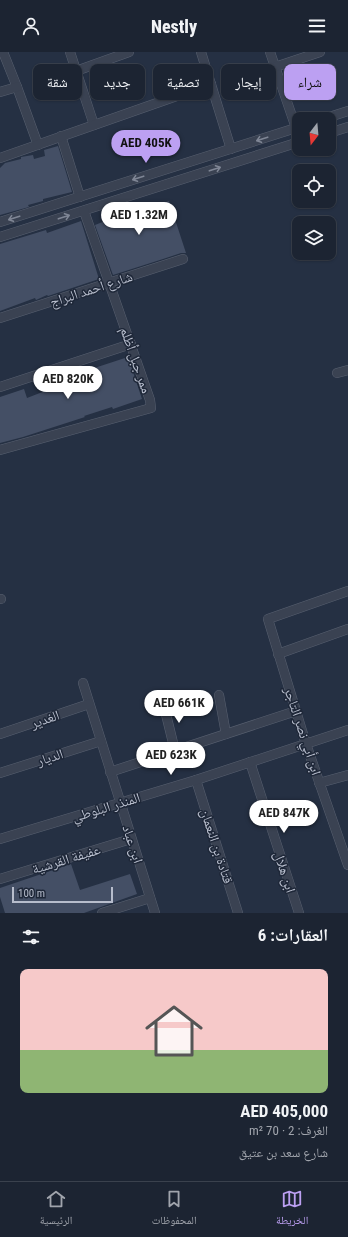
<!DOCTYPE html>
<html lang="ar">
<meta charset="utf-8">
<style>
body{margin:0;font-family:"Roboto Condensed","Noto Naskh Arabic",sans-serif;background:#29303e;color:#f1f3f6;direction:rtl;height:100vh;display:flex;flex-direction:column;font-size:15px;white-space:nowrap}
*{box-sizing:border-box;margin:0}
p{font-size:13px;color:#a0a4ac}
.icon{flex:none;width:22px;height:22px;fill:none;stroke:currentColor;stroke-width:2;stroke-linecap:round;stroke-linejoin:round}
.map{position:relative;height:861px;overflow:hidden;direction:ltr}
.sheet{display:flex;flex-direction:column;background:#1c2432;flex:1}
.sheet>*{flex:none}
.hud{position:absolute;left:12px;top:12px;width:324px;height:36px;direction:rtl;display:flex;gap:8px}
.needle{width:26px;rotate:196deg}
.fabs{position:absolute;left:292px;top:60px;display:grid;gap:8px}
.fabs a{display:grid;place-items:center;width:44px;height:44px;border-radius:8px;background:#1c2432;box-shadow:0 1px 3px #0004,0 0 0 1px #3a414d;font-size:20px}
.scale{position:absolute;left:12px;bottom:10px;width:101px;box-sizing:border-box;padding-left:4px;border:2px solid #b7bdcc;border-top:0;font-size:11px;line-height:14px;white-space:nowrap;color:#b7bdcc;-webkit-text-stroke:3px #1e2738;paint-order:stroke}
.price{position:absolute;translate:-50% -34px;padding:0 9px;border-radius:14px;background:#fff;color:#222;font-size:13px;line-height:26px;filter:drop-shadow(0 1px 2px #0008)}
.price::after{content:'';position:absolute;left:50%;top:24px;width:12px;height:9px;margin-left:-6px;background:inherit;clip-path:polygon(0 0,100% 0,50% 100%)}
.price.selected{background:#bca0f2;color:#111}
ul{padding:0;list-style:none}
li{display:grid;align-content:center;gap:8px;height:212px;padding:0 20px}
li span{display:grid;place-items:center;height:124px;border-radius:8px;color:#555}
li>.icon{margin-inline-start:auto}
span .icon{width:72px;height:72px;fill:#fffc;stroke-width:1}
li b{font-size:17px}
h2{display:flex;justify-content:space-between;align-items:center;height:48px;padding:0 20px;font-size:17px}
.tag{padding:0 14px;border-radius:8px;background:#1c2432;box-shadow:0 1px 3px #0004,0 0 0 1px #3a414d;font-size:14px;line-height:36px}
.tag.selected{background:#bca0f2;color:#111}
header{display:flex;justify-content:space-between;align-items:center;height:52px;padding:0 20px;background:#1c2432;font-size:18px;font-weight:800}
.dock{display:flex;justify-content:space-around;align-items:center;height:56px;border-top:1px solid #3a414d;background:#1c2432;font-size:11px;color:#a0a4ac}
.dock a{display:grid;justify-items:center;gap:2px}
.dock .selected{color:#bca0f2}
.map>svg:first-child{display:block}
.building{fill:#444f65}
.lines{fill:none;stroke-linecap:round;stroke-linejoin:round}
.minor-casing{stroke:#586070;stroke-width:10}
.minor{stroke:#3a4252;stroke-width:9}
.oneway{stroke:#7f8695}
.labels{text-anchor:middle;stroke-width:3;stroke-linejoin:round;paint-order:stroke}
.street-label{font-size:14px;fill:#b7bdcc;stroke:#1e2738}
</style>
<header><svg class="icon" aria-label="menu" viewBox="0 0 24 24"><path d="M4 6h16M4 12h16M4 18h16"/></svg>Nestly<svg class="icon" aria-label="person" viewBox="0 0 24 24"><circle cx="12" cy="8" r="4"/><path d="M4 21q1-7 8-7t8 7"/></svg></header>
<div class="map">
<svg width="348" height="861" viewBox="0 0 348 861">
<rect width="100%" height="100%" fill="#253043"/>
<g class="building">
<polygon points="58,94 72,140 43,147 43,149 28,153 29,155 0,163 0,116 5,111 21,107 21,105 33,103 34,107 45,104 44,98"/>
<polygon points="169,149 186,201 181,201 163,207 113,223 95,173 105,169 104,162 118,156 119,157 146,150 148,157"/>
<polygon points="81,169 99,227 48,244 47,243 36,248 35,246 0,259 0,192 46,178 47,181"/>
<polygon points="128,305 142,347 113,357 112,355 84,364 85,365 23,385 0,391 0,345 24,337 27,346 50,337 46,328 72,320 73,323"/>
<polygon points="71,812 80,838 130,822 137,842 84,861 5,861 0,845 0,836"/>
</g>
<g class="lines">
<g class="minor-casing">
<g id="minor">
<polyline points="3,0 17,35 38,93"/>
<polyline points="70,0 94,73"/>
<polyline points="201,0 231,97"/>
<polyline points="270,0 296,76"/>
<polyline points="275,15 320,0"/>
<polyline points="76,19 129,0"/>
<polyline points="0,40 17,35"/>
<polyline points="323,67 348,59"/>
<polyline points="329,81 348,75"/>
<polyline points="61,84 80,145"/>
<polyline points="0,106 211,32"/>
<polyline points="0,170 299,75"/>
<polyline points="0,185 299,90"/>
<polyline points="0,266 183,207"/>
<polyline points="337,321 348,318"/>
<polyline points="0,335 131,292"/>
<polyline points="0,398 151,356 150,348 84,159"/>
<polyline points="348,539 268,567 306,692 348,813"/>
<polyline points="0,547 1,547"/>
<polyline points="278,602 348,577"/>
<polyline points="83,631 155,861"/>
<polyline points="219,643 226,682"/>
<polyline points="163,650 175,699"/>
<polyline points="0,682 89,652"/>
<polyline points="250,710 299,861"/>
<polyline points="110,720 296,659"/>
<polyline points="0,721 101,689"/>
<polyline points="196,728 238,861"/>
<polyline points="319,731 348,723"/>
<polyline points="0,787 196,728 348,678"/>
<polyline points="0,827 131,787"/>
<polyline points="102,861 150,846"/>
</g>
</g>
<use href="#minor" class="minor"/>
</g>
<defs><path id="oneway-shaft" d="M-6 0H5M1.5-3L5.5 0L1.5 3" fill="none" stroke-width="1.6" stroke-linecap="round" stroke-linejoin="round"/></defs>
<g class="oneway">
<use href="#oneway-shaft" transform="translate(262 87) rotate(162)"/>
<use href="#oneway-shaft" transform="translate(215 117) rotate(-18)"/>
<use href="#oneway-shaft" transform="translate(138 126) rotate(162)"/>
<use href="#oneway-shaft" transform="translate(64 165) rotate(-18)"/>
<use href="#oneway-shaft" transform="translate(14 166) rotate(162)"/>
</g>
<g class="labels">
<g class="street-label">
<text transform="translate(91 237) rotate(-18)" y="5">شارع أحمد البراج</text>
<text transform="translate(136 308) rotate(71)" y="5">ممر جبل أظلم</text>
<text transform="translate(45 667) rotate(-19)" y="5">الغدير</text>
<text transform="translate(303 679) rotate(72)" y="5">ابن أبي نصر التاجر</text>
<text transform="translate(50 705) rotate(-18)" y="5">الديار</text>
<text transform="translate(106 755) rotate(-17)" y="5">المنذر البلوطي</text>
<text transform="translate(133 792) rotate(72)" y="5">ابن عباد</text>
<text transform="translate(217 794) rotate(72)" y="5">قتادة بن النعمان</text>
<text transform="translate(66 807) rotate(-17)" y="5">عفيفة القرشية</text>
<text transform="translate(285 820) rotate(72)" y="5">ابن هلال</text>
</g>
</g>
</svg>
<div class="fabs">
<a><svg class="needle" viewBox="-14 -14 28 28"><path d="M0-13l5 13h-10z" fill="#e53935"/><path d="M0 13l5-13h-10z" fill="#a0a4ac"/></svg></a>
<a><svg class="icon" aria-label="locate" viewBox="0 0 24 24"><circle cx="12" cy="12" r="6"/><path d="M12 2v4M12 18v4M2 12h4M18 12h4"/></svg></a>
<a><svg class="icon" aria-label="layers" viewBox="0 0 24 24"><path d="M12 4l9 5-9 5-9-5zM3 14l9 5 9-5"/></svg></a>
</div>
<div class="scale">100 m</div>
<b class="price selected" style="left:146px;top:112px">AED 405K</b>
<b class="price" style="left:139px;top:184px">AED 1.32M</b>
<b class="price" style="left:68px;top:348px">AED 820K</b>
<b class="price" style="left:179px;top:672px">AED 661K</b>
<b class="price" style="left:171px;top:724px">AED 623K</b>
<b class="price" style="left:284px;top:782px">AED 847K</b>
<div class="hud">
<a class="tag selected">شراء</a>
<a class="tag">إيجار</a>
<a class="tag">تصفية</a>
<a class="tag">جديد</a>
<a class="tag">شقة</a>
</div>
</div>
<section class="sheet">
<h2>العقارات: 6<svg class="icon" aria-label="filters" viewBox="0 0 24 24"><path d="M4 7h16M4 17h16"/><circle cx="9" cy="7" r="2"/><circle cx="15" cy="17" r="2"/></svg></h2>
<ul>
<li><span style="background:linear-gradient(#f6c9c9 65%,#8fb573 0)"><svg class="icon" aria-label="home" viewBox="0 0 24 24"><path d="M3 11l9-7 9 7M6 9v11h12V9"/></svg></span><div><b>AED 405,000</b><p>الغرف: 2 · 70 m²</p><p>شارع سعد بن عتيق</p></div></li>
</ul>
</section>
<nav class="dock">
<a class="selected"><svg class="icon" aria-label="map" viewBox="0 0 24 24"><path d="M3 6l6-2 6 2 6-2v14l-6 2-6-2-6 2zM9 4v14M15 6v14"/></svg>الخريطة</a>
<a><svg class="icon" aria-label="saved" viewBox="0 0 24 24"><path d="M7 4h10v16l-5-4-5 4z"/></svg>المحفوظات</a>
<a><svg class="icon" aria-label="home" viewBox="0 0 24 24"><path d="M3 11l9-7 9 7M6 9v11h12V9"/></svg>الرئيسية</a>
</nav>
